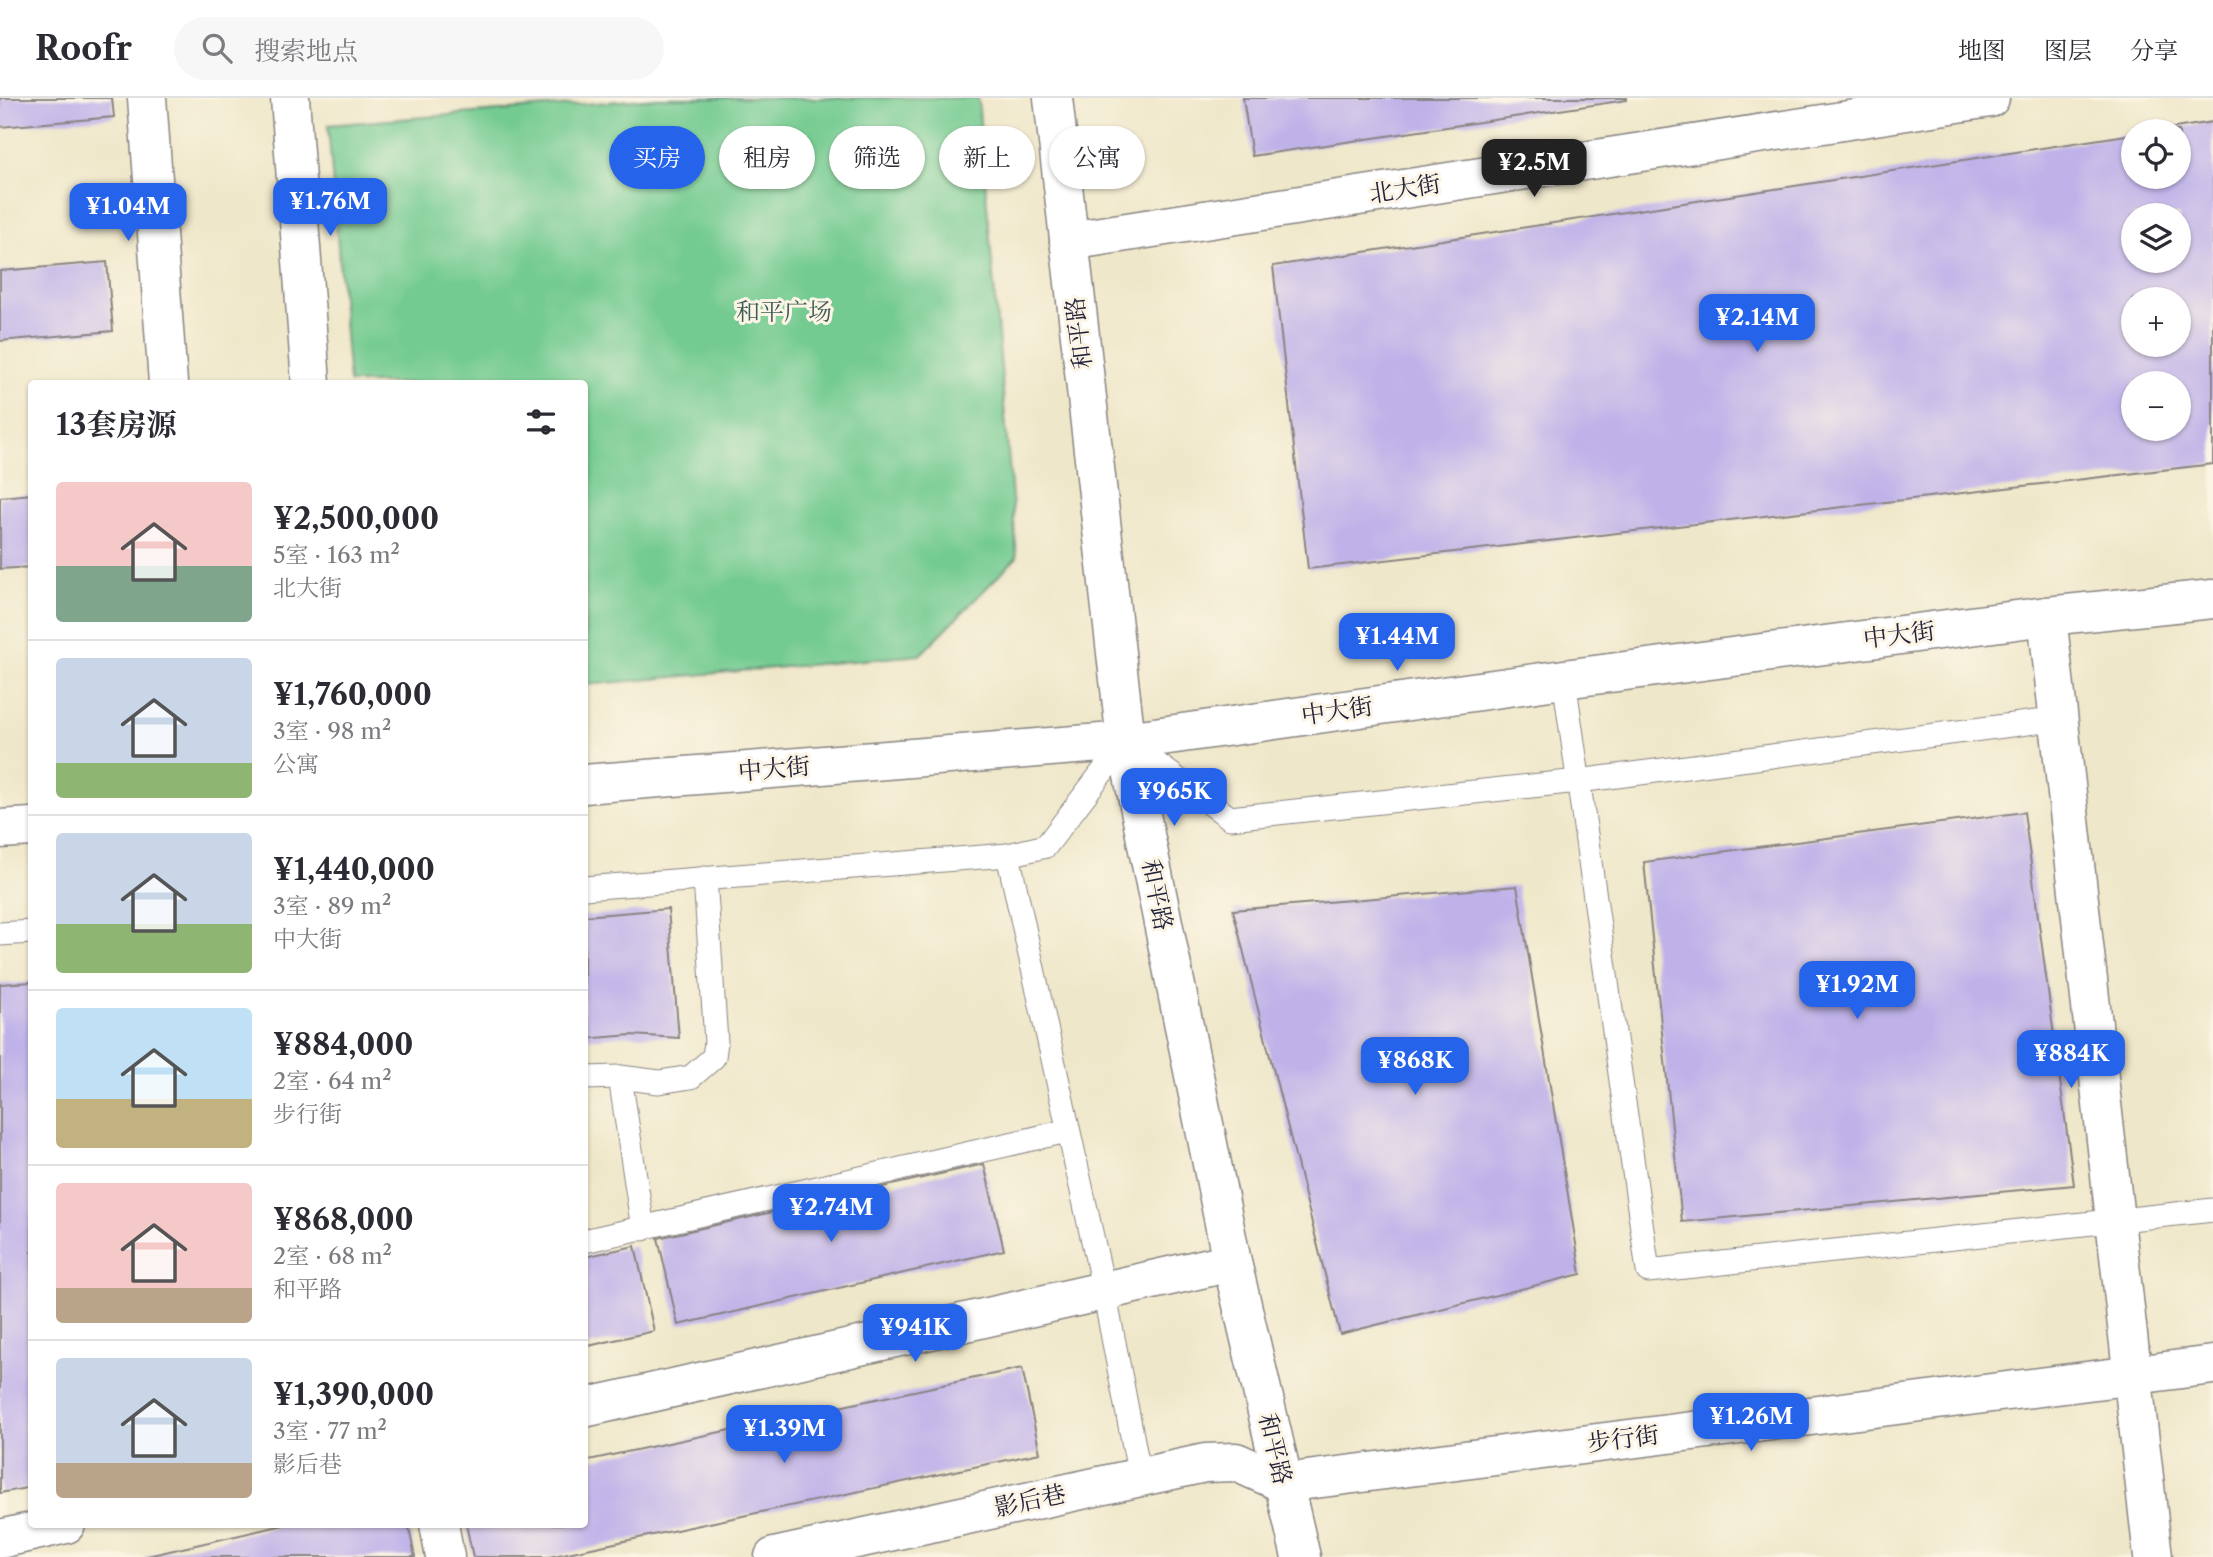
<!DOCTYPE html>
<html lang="zh">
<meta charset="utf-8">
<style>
body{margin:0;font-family:"Libre Caslon Text","Noto Serif SC",serif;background:#f7f7f7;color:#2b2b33;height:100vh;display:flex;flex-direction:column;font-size:26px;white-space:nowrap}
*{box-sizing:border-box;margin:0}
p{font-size:23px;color:#7c7c81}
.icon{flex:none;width:38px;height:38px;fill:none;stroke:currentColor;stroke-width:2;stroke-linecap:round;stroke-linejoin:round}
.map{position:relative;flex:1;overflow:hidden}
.side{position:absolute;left:28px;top:282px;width:560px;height:1148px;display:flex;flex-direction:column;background:#fff;border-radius:7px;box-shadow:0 2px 5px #0004}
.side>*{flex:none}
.top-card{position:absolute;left:609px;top:28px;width:665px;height:63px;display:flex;gap:14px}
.tools{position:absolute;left:2121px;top:21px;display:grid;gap:14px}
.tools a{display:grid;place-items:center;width:70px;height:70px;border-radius:50%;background:#fff;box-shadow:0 2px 5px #0004;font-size:35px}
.price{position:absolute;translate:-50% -60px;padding:0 16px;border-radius:14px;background:#2563eb;color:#fff;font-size:23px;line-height:46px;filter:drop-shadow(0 2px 4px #0008)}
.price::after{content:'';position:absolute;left:50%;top:42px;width:21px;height:16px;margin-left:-10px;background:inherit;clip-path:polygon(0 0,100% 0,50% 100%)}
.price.selected{background:#222;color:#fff}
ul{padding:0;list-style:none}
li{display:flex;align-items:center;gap:21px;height:175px;padding:0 28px}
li+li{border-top:2px solid #e1e1e2}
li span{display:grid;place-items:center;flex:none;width:196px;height:140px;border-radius:7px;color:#555}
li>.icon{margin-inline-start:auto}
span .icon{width:84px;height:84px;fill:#fffc;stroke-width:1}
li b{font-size:30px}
h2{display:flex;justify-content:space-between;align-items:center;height:84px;padding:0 28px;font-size:30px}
.chip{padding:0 24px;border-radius:32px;background:#fff;box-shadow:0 2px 5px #0004;font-size:24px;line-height:63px}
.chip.selected{background:#2563eb;color:#fff}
header{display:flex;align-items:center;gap:42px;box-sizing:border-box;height:98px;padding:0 35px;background:#fff;border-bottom:2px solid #e1e1e2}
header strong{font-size:33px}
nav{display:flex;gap:38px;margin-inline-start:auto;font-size:24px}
.search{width:490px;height:63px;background:#f7f7f7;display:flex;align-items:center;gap:18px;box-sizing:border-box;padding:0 24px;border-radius:38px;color:#7c7c81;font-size:26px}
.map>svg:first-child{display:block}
.green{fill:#73cb91;stroke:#4a7666;stroke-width:2}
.building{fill:#bfb2e9;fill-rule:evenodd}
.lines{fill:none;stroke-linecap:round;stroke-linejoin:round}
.lane-casing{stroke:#888482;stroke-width:25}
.street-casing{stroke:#888482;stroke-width:41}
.secondary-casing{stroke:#888482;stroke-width:41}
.lane{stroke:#fff;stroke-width:23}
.street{stroke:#fff;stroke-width:38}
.secondary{stroke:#fff;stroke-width:38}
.labels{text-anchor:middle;stroke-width:6;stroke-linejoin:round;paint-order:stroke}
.street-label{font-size:24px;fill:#22223b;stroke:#fcf5e5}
.park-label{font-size:24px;fill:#3e5d59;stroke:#fcf5e5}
</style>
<header>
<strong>Roofr</strong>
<div class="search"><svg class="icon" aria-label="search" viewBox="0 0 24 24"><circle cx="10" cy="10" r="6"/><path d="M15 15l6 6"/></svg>搜索地点</div>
<nav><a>地图</a><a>图层</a><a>分享</a></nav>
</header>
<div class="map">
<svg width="2213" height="1459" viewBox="0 0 2213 1459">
<rect width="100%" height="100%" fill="#fcf5e5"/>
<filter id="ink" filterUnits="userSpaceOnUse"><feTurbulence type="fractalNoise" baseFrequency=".0143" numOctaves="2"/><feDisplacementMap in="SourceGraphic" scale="14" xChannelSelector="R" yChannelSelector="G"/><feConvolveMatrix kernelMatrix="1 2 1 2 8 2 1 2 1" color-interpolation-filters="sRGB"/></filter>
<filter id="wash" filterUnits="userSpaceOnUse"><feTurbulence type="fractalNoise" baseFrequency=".00686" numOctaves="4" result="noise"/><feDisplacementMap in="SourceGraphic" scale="28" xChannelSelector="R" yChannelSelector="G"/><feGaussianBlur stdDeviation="1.57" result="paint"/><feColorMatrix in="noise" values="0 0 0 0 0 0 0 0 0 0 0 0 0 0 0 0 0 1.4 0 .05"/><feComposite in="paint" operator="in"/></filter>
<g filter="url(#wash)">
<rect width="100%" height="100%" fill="#efe7c9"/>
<polygon class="green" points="658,0 978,0 1017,459 920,557 585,587 584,285 349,285 328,27"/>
<g id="blocks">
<g class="building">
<polygon points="0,0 112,0 114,19 0,29"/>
<polygon points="1243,0 1627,0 1627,2 1252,58"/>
<path d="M 2213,24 L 2213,366 L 1308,471 L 1273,168 L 2133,36 L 2133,79 L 2179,79 L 2179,33 L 2162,32 ZM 2133,117 L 2179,117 L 2179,163 L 2133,163 ZM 2133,201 L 2179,201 L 2179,247 L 2133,247 ZM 2133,285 L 2179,285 L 2179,331 L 2133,331 Z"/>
<polygon points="107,164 113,233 0,243 0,173"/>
<polygon points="32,396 32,469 0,471 0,399"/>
<polygon points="2024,714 2074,1087 1682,1124 1644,764"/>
<polygon points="1517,788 1581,1176 1340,1236 1233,812"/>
<polygon points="668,811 679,940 631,937 584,941 584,818"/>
<polygon points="32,884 32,1389 0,1395 0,886"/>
<polygon points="984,1066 1004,1152 678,1227 658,1140"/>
<polygon points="635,1148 654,1233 584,1249 584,1159"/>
<polygon points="1022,1270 1040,1355 549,1459 473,1459 466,1426 584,1426 584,1363"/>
<polygon points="288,1426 408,1426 415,1459 143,1459"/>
</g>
</g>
</g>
<g filter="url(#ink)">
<use href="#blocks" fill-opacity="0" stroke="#888482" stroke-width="2"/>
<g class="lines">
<g class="lane-casing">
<g id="lane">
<polyline points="1564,581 1648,1173 2213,1112"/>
<polyline points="1008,757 1104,1193 1140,1379"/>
<polyline points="584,790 1008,757 1046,748 1126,643 1230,720 1578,683 2059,621"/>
<polyline points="0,836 32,834"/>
<polyline points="620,979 643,1131"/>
<polyline points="584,980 620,979 659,984 691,979 714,959 716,944 705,780"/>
<polyline points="584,1143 1067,1033"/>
</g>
</g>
<g class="street-casing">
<g id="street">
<polyline points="147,0 168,285"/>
<polyline points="290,0 311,285"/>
<polyline points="2047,518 2153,1459"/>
<polyline points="584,1310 1232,1164"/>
<polyline points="439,1426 445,1459"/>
<polyline points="0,1441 66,1426"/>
<polyline points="774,1459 1205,1365 1236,1364 1283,1385 2213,1267"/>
</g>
</g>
<g class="secondary-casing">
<g id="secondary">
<polyline points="1053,0 1126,643 1232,1164 1301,1459"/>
<polyline points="1069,143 1990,0"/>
<polyline points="584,686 1126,643 1564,581 2047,518 2213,501"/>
<polyline points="0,731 32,729"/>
</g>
</g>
<use href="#lane" class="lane"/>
<use href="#street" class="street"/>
<use href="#secondary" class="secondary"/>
</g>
</g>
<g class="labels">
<g class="street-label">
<text transform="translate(1405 91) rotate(-9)" y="8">北大街</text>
<text transform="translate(1079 235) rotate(-97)" y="8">和平路</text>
<text transform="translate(1899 537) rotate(-7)" y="8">中大街</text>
<text transform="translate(1337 613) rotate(-8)" y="8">中大街</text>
<text transform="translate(774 671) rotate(-5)" y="8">中大街</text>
<text transform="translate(1157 797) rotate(79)" y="8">和平路</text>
<text transform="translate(1623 1341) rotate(-7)" y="8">步行街</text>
<text transform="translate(1275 1351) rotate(77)" y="8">和平路</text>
<text transform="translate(1030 1403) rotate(-12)" y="8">影后巷</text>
</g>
<g class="park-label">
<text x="784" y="222">和平广场</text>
</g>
</g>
</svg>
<div class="tools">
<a><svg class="icon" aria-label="locate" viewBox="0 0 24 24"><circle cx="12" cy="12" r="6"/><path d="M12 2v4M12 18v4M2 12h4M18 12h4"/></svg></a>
<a><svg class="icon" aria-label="layers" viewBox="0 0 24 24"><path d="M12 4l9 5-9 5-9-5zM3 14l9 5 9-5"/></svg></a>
<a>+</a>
<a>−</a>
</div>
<b class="price selected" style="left:1534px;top:101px">¥2.5M</b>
<b class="price" style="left:330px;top:140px">¥1.76M</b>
<b class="price" style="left:128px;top:145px">¥1.04M</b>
<b class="price" style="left:1757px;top:256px">¥2.14M</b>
<b class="price" style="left:1397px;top:575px">¥1.44M</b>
<b class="price" style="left:1174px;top:730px">¥965K</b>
<b class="price" style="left:1857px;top:923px">¥1.92M</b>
<b class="price" style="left:2071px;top:992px">¥884K</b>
<b class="price" style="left:1415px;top:999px">¥868K</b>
<b class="price" style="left:831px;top:1146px">¥2.74M</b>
<b class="price" style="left:915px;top:1266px">¥941K</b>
<b class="price" style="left:1751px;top:1355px">¥1.26M</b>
<b class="price" style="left:784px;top:1367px">¥1.39M</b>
<div class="top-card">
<a class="chip selected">买房</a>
<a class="chip">租房</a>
<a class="chip">筛选</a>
<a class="chip">新上</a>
<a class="chip">公寓</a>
</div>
<section class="side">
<h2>13套房源<svg class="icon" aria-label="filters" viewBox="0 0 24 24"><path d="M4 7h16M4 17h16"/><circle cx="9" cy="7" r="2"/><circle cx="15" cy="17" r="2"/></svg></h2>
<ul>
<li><span style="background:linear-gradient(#f6c9c9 60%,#7fa58c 0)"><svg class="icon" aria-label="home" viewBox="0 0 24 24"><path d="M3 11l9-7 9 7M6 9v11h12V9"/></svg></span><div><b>¥2,500,000</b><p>5室 · 163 m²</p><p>北大街</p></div></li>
<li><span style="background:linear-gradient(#c9d6e8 75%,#8fb573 0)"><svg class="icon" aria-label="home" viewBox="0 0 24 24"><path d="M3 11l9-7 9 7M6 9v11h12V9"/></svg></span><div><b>¥1,760,000</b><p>3室 · 98 m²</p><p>公寓</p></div></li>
<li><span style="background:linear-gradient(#c9d6e8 65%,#8fb573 0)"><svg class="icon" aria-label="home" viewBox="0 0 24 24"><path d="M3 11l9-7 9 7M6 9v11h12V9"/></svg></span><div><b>¥1,440,000</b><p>3室 · 89 m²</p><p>中大街</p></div></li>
<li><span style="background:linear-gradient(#bfe0f5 65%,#c2b280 0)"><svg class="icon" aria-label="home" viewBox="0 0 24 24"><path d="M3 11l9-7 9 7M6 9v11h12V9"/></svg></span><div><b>¥884,000</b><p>2室 · 64 m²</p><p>步行街</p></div></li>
<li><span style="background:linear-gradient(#f6c9c9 75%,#b9a48a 0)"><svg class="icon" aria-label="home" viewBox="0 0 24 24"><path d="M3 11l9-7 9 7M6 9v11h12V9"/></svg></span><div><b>¥868,000</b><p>2室 · 68 m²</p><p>和平路</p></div></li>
<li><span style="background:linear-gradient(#c9d6e8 75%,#b9a48a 0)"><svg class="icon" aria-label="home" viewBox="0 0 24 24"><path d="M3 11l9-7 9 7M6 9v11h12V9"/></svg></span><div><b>¥1,390,000</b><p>3室 · 77 m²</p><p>影后巷</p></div></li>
</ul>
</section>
</div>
